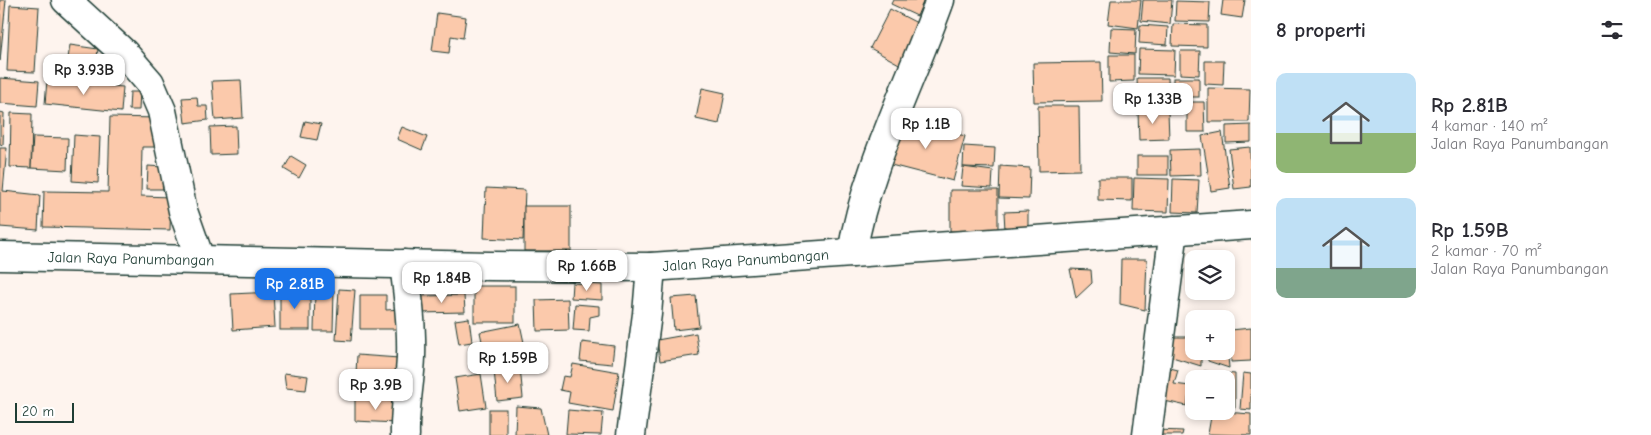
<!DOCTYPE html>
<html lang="id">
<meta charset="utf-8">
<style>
body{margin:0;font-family:"Comic Neue",sans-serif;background:#f7f7f7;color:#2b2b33;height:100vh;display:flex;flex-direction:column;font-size:19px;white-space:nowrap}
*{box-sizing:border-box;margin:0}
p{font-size:16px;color:#7c7c81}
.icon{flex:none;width:28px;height:28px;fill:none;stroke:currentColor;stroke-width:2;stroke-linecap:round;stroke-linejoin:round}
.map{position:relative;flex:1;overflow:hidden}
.side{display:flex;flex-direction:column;background:#fff;width:400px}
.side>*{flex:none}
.controls{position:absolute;left:1185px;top:250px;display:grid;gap:10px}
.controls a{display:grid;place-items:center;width:50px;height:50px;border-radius:10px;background:#fff;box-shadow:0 2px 8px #0003;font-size:25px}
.scale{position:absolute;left:15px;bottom:12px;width:59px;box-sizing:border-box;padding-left:5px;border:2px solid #1f3d34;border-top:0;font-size:14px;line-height:18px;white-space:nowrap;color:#1f3d34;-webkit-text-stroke:4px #fff;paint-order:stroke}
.price{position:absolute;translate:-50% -42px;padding:0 11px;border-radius:10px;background:#fff;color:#222;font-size:16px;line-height:32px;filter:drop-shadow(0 1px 2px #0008)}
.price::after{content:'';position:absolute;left:50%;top:30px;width:15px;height:11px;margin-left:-8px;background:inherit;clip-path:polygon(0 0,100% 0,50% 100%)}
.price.selected{background:#1a73e8;color:#fff}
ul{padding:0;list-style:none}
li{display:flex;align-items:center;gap:15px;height:125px;padding:0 25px}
li span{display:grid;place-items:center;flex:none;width:140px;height:100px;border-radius:10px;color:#555}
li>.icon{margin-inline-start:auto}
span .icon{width:60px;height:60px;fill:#fffc;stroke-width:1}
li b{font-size:21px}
h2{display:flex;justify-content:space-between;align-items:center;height:60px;padding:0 25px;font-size:21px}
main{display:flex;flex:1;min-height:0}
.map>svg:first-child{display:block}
.building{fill:#fbc9ab;stroke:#1f3d34}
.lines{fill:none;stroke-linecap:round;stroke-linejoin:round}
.minor-casing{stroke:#1f3d34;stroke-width:31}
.major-casing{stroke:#1f3d34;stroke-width:31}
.minor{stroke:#fff;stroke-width:28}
.major{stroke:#fff;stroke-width:28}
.labels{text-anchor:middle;stroke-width:4;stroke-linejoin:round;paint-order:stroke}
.street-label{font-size:15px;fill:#1f3d34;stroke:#fff}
</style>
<main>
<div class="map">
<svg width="1251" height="435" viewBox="0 0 1251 435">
<rect width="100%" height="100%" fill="#fef4ee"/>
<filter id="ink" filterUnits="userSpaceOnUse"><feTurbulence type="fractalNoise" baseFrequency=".02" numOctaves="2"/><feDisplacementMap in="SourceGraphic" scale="10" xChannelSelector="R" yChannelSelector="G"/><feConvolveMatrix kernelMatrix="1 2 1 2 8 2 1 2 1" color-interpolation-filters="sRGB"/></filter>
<g filter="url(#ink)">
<g class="building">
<polygon points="0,0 6,0 0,61"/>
<polygon points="893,0 924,0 917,16 891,4"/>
<polygon points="1111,0 1141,0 1138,28 1108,24"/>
<polygon points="1143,0 1172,0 1170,24 1141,21"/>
<polygon points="1223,0 1245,0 1242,18 1221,15"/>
<polygon points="1176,1 1210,2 1209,22 1175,21"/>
<polygon points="10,5 39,7 35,72 7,71"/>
<polygon points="890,9 921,25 901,65 870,48"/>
<polygon points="437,13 466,17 463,38 451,36 449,53 432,51"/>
<polygon points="1173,24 1207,25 1207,47 1172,46"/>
<polygon points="1140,25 1168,27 1167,45 1139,43"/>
<polygon points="1111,28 1136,29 1135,54 1110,52"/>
<polygon points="70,45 98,49 95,76 66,72"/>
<polygon points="1139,49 1175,50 1174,75 1138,74"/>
<polygon points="1180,51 1200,51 1199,75 1180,74"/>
<polygon points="1109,55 1134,55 1134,81 1109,82"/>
<polygon points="1205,61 1224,61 1223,85 1205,84"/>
<polygon points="1101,62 1102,101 1034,102 1033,63"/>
<polygon points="0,78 39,81 37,106 0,103"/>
<polygon points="1137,78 1168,78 1169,108 1138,108"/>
<rect x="1173" y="78" width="26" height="19"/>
<polygon points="47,80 123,87 121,112 45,104"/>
<polygon points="241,80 243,118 215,120 212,81"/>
<polygon points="702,88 725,93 719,124 696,119"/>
<polygon points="1208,88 1250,89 1249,122 1208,122"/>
<polygon points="130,92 140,92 139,110 129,110"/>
<polygon points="197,97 198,106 207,106 208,120 185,123 182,98"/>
<polygon points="1187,102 1204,102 1205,132 1187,132"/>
<polygon points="1038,106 1079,106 1080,170 1039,171"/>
<polygon points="1168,111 1169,139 1139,140 1138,112"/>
<polygon points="0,112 4,113 3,145 0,144"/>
<polygon points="11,113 32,114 31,168 10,167"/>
<polygon points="110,117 158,118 157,147 142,147 141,196 171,197 170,230 43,227 44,191 108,192"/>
<polygon points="899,118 965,136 953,181 887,164"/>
<polygon points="305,121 321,124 317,140 301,137"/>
<polygon points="1251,125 1251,142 1226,143 1226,126"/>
<polygon points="236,126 237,154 211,155 210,127"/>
<polygon points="402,127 427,137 422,150 397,139"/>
<polygon points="1222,132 1230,188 1211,191 1202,136"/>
<polygon points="74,135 100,137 98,183 72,181"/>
<polygon points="33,137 68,138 67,170 31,168"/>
<polygon points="964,146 995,148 994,168 963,167"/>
<polygon points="1250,147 1251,187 1234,189 1229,149"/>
<polygon points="0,148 7,148 3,191 40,195 38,230 0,227"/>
<polygon points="1200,149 1201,175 1171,176 1170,150"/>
<polygon points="291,156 306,165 299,178 284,169"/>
<rect x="1137" y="156" width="31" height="19"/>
<polygon points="148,166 163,167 163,189 147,189"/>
<polygon points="1000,166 1030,168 1029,199 999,198"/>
<polygon points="963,167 993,171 992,188 961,186"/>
<polygon points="1098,178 1132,178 1132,201 1098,200"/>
<polygon points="1134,178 1169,179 1168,212 1133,211"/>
<polygon points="1173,179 1199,180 1197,213 1172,212"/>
<polygon points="486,188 525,190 523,240 484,238"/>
<polygon points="950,190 998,190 998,232 950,231"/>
<rect x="524" y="206" width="47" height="45"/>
<polygon points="1028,211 1028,229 1005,230 1004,212"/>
<polygon points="1121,259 1147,259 1145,310 1120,304"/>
<polygon points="1070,269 1091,270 1092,283 1076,298"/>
<polygon points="572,283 602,285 602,300 571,298"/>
<rect x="474" y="286" width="41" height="36"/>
<rect x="280" y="289" width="30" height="41"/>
<polygon points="339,289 355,290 351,341 336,340"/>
<polygon points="315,290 334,290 333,331 314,331"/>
<polygon points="273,292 275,327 233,330 231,294"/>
<polygon points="360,295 386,295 386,310 401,309 401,329 360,329"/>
<polygon points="464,295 465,312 419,313 419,296"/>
<polygon points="696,296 699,327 674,330 671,298"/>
<polygon points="568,299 569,330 537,331 536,300"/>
<polygon points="575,304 599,306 599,315 590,317 589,331 573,330"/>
<polygon points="469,318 472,342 459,344 455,320"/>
<polygon points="520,324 526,352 486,360 480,332"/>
<polygon points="1251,328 1251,361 1231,362 1231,330"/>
<polygon points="696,333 699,355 660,361 657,340"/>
<polygon points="1173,337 1194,337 1194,351 1201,351 1201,366 1166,355"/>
<polygon points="582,342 614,346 612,364 580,361"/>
<polygon points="1208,351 1219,351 1218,357 1228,357 1229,368 1208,361"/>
<polygon points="357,355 399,358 397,394 355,391"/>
<polygon points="573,364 619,372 613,411 568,403 570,392 560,390 563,376 570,377"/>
<polygon points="520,367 523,398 497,401 494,370"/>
<polygon points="1166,367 1178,370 1174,384 1190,386 1187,406 1160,400"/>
<polygon points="1204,371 1235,374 1235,408 1226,407 1226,379 1203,379"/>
<polygon points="284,373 308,376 306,390 286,388"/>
<polygon points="1243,373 1251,374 1251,410 1240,409"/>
<polygon points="481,374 486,407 460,411 455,378"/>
<polygon points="355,399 397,401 397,423 355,421"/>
<polygon points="516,406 541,408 547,435 515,435"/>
<rect x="489" y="409" width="17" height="26"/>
<polygon points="568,410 603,413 601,435 566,434"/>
<polygon points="1212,411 1251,414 1251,435 1208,434"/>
<polygon points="1157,430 1183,431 1182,435 1156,435"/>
</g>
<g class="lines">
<g class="minor-casing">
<g id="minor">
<polyline points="66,0 124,53 150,83 162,111 183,211 200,259"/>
<path d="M 852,253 C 866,168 911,82 940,0"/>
<path d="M 404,264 C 408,295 412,326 411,357 C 410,384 404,409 405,435"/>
<polyline points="631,435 647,314 651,267"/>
<polyline points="1147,435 1174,230"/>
</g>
</g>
<g class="major-casing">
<g id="major">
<path id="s1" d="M 0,256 L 490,266 L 651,267 L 1251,225"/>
</g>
</g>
<use href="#minor" class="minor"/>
<use href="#major" class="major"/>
</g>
</g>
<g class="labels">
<g class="street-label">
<text dy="5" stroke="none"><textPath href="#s1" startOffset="131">Jalan Raya Panumbangan</textPath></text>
<text dy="5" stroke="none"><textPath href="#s1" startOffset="746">Jalan Raya Panumbangan</textPath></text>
</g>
</g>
</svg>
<div class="controls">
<a><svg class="icon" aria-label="layers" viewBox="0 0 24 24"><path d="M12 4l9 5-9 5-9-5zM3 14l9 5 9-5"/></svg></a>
<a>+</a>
<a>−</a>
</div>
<div class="scale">20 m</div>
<b class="price" style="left:84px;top:96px">Rp 3.93B</b>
<b class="price" style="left:1153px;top:125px">Rp 1.33B</b>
<b class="price" style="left:926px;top:150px">Rp 1.1B</b>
<b class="price" style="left:587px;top:292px">Rp 1.66B</b>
<b class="price" style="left:442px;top:304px">Rp 1.84B</b>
<b class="price selected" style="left:295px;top:310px">Rp 2.81B</b>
<b class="price" style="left:508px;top:384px">Rp 1.59B</b>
<b class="price" style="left:376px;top:411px">Rp 3.9B</b>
</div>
<section class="side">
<h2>8 properti<svg class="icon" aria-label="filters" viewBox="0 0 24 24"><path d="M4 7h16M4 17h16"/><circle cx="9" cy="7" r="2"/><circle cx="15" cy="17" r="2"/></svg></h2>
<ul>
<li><span style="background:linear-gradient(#bfe0f5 60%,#8fb573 0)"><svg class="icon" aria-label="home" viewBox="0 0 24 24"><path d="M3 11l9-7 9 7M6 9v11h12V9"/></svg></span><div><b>Rp 2.81B</b><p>4 kamar · 140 m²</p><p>Jalan Raya Panumbangan</p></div></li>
<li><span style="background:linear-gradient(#bfe0f5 70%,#7fa58c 0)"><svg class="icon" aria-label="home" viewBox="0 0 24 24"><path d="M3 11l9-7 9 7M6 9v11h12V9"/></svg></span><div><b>Rp 1.59B</b><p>2 kamar · 70 m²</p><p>Jalan Raya Panumbangan</p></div></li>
</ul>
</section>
</main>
